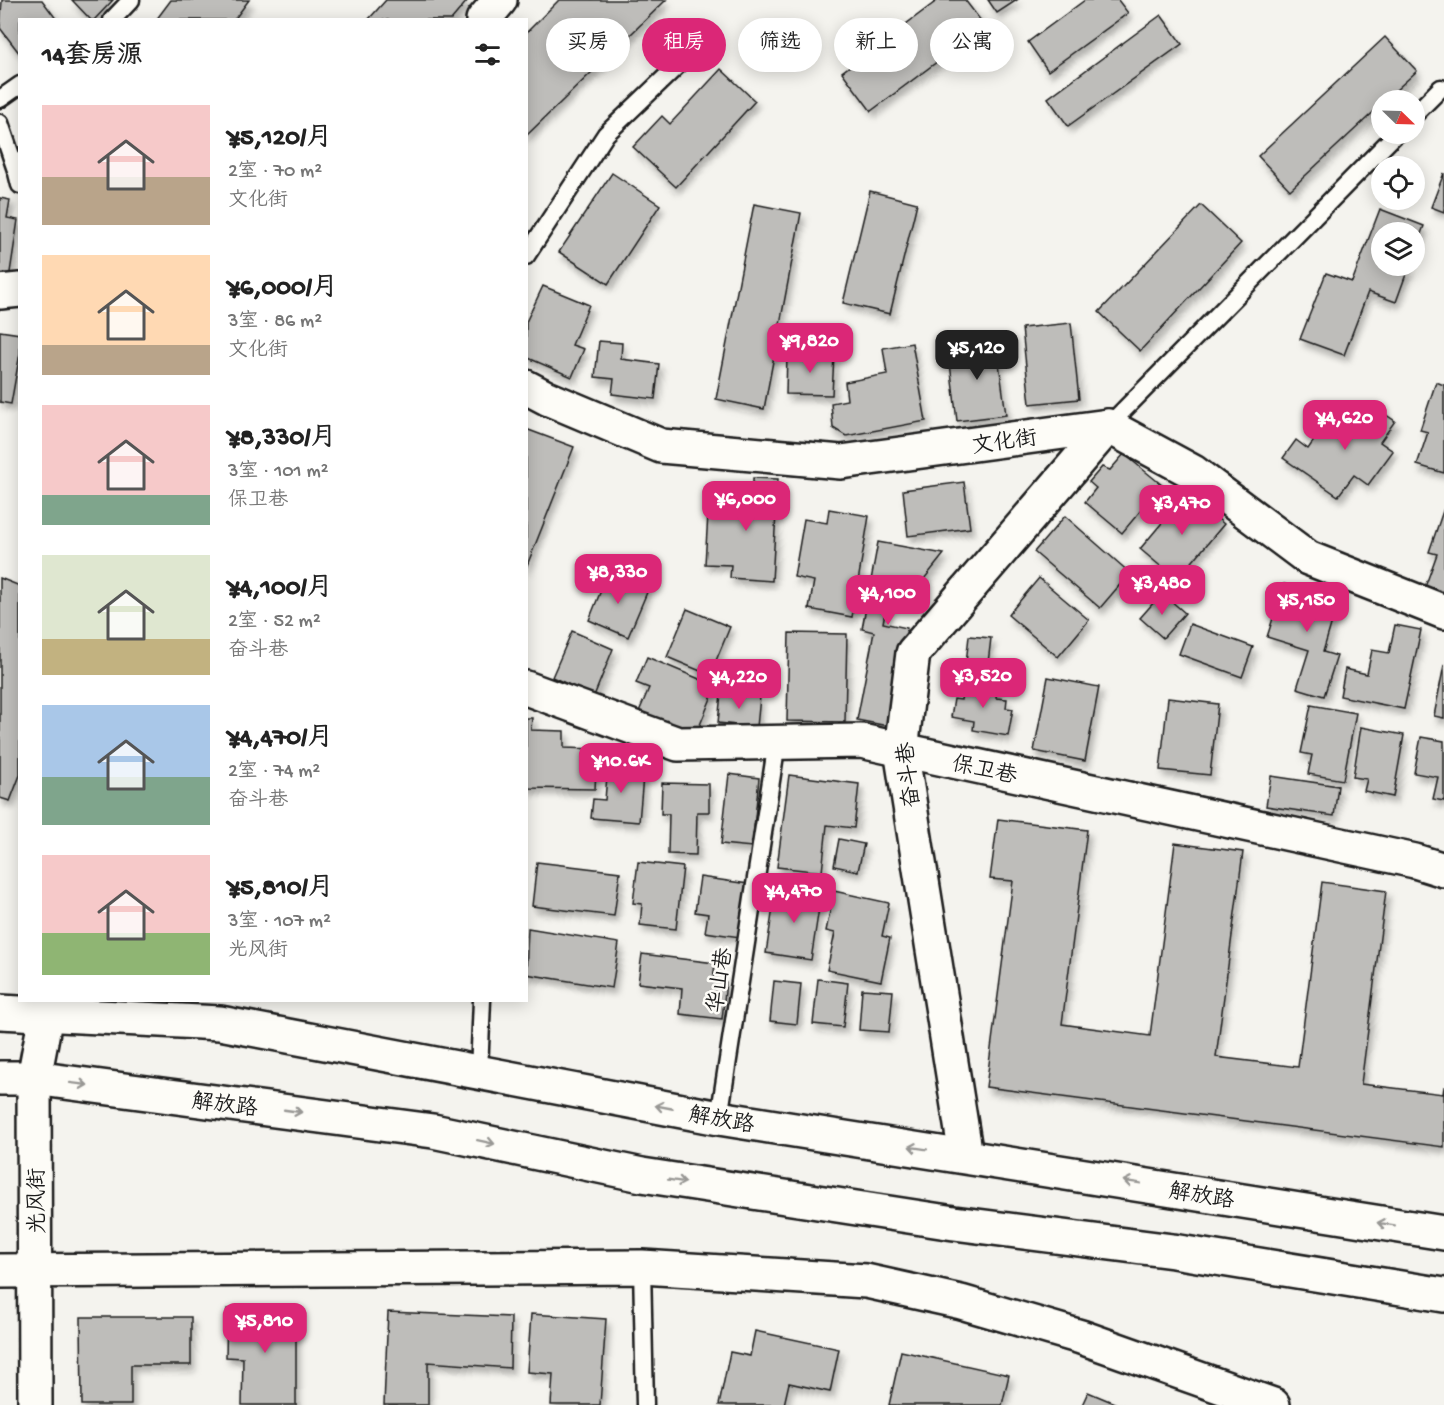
<!DOCTYPE html>
<html lang="zh">
<meta charset="utf-8">
<style>
body{margin:0;font-family:"Gochi Hand","LXGW WenKai TC",sans-serif;background:#f2f2f2;color:#222;height:100vh;display:flex;flex-direction:column;font-size:22px;white-space:nowrap}
*{box-sizing:border-box;margin:0}
p{font-size:20px;color:#767676}
.icon{flex:none;width:33px;height:33px;fill:none;stroke:currentColor;stroke-width:2;stroke-linecap:round;stroke-linejoin:round}
.map{position:relative;flex:1;overflow:hidden}
.details{position:absolute;left:18px;top:18px;width:510px;height:984px;display:flex;flex-direction:column;background:#fff;border-radius:0px;box-shadow:0 3px 15px #0003}
.details>*{flex:none}
.hud{position:absolute;left:546px;top:18px;width:570px;height:54px;display:flex;gap:12px}
.needle{width:39px;rotate:113deg}
.controls{position:absolute;left:1371px;top:90px;display:grid;gap:12px}
.controls a{display:grid;place-items:center;width:54px;height:54px;border-radius:50%;background:#fff;box-shadow:0 3px 15px #0003;font-size:30px}
.price{position:absolute;translate:-50% -51px;padding:0 14px;border-radius:12px;background:#db2777;color:#fff;font-size:20px;line-height:39px;filter:drop-shadow(0 2px 3px #0008)}
.price::after{content:'';position:absolute;left:50%;top:36px;width:18px;height:14px;margin-left:-9px;background:inherit;clip-path:polygon(0 0,100% 0,50% 100%)}
.price.active{background:#222;color:#fff}
ul{padding:0;list-style:none}
li{display:flex;align-items:center;gap:18px;height:150px;padding:0 24px}
li span{display:grid;place-items:center;flex:none;width:168px;height:120px;border-radius:0px;color:#555}
li>.icon{margin-inline-start:auto}
span .icon{width:72px;height:72px;fill:#fffc;stroke-width:1}
li b{font-size:26px}
h2{display:flex;justify-content:space-between;align-items:center;height:72px;padding:0 24px;font-size:26px}
.chip{padding:0 21px;border-radius:27px;background:#fff;box-shadow:0 3px 15px #0003;font-size:21px;line-height:54px}
.chip.active{background:#db2777;color:#fff}
.map>svg:first-child{display:block}
.building{fill:#bebdba;stroke:#1c1c1c;stroke-width:1.5;filter:url(#shadow)}
.lines{fill:none;stroke-linecap:round;stroke-linejoin:round}
.lane-casing{stroke:#1c1c1c;stroke-width:21}
.street-casing{stroke:#1c1c1c;stroke-width:38}
.primary-casing{stroke:#1c1c1c;stroke-width:38}
.lane{stroke:#fdfcf7;stroke-width:16}
.street{stroke:#fdfcf7;stroke-width:33}
.primary{stroke:#fdfcf7;stroke-width:33}
.oneway{stroke:#989794}
.labels{text-anchor:middle;stroke-width:5;stroke-linejoin:round;paint-order:stroke}
.street-label{font-size:22px;fill:#1c1c1c;stroke:#fdfcf7}
</style>
<div class="map">
<svg width="1444" height="1405" viewBox="0 0 1444 1405">
<defs>
<filter id="shadow"><feDropShadow dx="3.5" dy="6" stdDeviation="3" flood-color="#0004"/></filter>
</defs>
<rect width="100%" height="100%" fill="#f4f3ee"/>
<filter id="ink" filterUnits="userSpaceOnUse"><feTurbulence type="fractalNoise" baseFrequency=".0167" numOctaves="2"/><feDisplacementMap in="SourceGraphic" scale="12" xChannelSelector="R" yChannelSelector="G"/><feConvolveMatrix kernelMatrix="1 2 1 2 8 2 1 2 1" color-interpolation-filters="sRGB"/></filter>
<g filter="url(#ink)">
<g class="building">
<polygon points="2,0 42,0 57,20 20,20 20,54 0,28"/>
<polygon points="72,0 113,0 94,20 91,20"/>
<polygon points="171,0 249,0 234,20 156,20"/>
<polygon points="386,0 468,0 451,20 368,20"/>
<polygon points="559,0 666,0 526,136 526,33"/>
<polygon points="938,0 965,0 985,26 871,111 842,72"/>
<polygon points="988,0 1017,0 997,13"/>
<polygon points="1085,0 1118,0 1128,13 1048,71 1028,42"/>
<polygon points="1161,15 1182,44 1068,126 1048,98"/>
<polygon points="1385,37 1417,71 1385,100 1382,100 1382,104 1290,190 1258,156"/>
<polygon points="721,69 755,101 676,187 633,147 662,116 670,124"/>
<polygon points="612,173 660,205 608,284 559,252"/>
<polygon points="1444,173 1444,212 1431,207"/>
<polygon points="870,191 917,203 890,314 843,303"/>
<polygon points="0,198 10,200 7,218 18,220 9,279 0,278"/>
<polygon points="754,204 801,213 764,409 716,399"/>
<polygon points="1201,205 1241,243 1140,351 1099,312"/>
<polygon points="1380,209 1424,226 1414,252 1414,232 1382,232 1382,266 1409,266 1396,302 1368,292 1344,355 1300,339 1326,273 1352,282"/>
<polygon points="543,286 589,305 572,345 584,349 572,377 526,357 526,322"/>
<polygon points="1071,323 1079,399 1030,404 1022,328"/>
<polygon points="0,331 20,334 20,353 11,404 0,402"/>
<polygon points="599,341 622,343 621,359 659,364 655,399 612,394 614,379 595,377"/>
<polygon points="996,341 1006,415 957,421 948,347"/>
<polygon points="912,343 926,421 846,436 833,428 831,403 847,400 845,382 887,374 883,348"/>
<polygon points="787,353 834,355 832,395 786,394"/>
<polygon points="1436,382 1444,385 1444,473 1417,465 1428,432 1420,430"/>
<polygon points="1370,404 1395,421 1380,442 1393,451 1368,485 1354,475 1338,496 1283,458 1296,440 1308,449 1331,416 1351,430"/>
<polygon points="526,429 574,447 526,568"/>
<polygon points="1124,454 1162,485 1122,533 1085,502 1096,488 1089,482 1102,467 1110,470"/>
<polygon points="753,478 778,479 772,581 730,578 731,565 705,564 708,514 727,515 729,487 753,488"/>
<polygon points="964,482 970,528 908,536 903,490"/>
<polygon points="1187,493 1224,524 1177,580 1140,549"/>
<polygon points="1444,508 1444,593 1425,587 1437,554 1429,552"/>
<polygon points="829,509 869,516 852,617 809,609 814,581 794,577 804,519 827,523"/>
<polygon points="1065,516 1130,573 1100,608 1034,552"/>
<polygon points="878,542 944,554 916,589 890,585 883,623 907,628 888,726 857,720 874,632 862,629"/>
<polygon points="608,573 648,590 628,637 589,620"/>
<polygon points="0,578 20,586 20,775 10,801 0,798"/>
<polygon points="1039,578 1089,620 1058,657 1008,615"/>
<polygon points="1284,584 1338,601 1323,652 1337,656 1324,696 1297,688 1309,650 1267,637"/>
<polygon points="1162,593 1185,613 1163,638 1140,618"/>
<polygon points="687,609 730,627 710,675 667,657"/>
<polygon points="1190,624 1253,647 1242,677 1179,654"/>
<polygon points="1395,625 1421,630 1404,709 1340,696 1345,669 1367,674 1372,650 1389,653"/>
<polygon points="572,631 613,649 594,696 552,677"/>
<polygon points="789,633 847,634 845,722 787,721"/>
<polygon points="969,636 991,638 988,663 999,664 997,685 964,681"/>
<polygon points="647,657 716,686 695,737 638,714 649,688 636,683"/>
<polygon points="1444,665 1444,718 1434,716"/>
<polygon points="1048,677 1099,687 1085,761 1034,751"/>
<polygon points="964,681 997,685 996,698 1007,699 1006,708 1013,709 1008,736 973,730 974,721 951,717 954,699 961,700"/>
<polygon points="721,693 760,697 757,727 718,723"/>
<polygon points="1168,698 1218,704 1210,775 1160,770"/>
<polygon points="1311,705 1356,713 1343,780 1308,774 1312,755 1301,753"/>
<polygon points="526,718 532,718 531,730 564,731 564,748 597,749 595,789 526,788"/>
<polygon points="1361,727 1404,735 1393,797 1364,791 1367,779 1353,777"/>
<polygon points="1421,737 1444,741 1444,801 1433,799 1438,777 1414,773"/>
<polygon points="608,763 644,765 639,822 591,818 593,799 605,800"/>
<polygon points="729,774 759,778 752,847 721,844"/>
<polygon points="789,775 859,784 854,828 827,825 822,872 777,867"/>
<polygon points="1271,776 1338,786 1334,816 1266,806"/>
<polygon points="662,783 709,784 709,812 697,812 696,855 668,854 669,814 661,814"/>
<polygon points="998,819 1087,830 1062,1024 1150,1036 1175,843 1243,852 1216,1057 1298,1067 1322,882 1386,891 1361,1084 1443,1094 1444,1086 1444,1147 986,1087 1013,881 990,879"/>
<polygon points="839,839 864,844 858,871 834,866"/>
<polygon points="537,862 620,872 614,916 532,906"/>
<polygon points="638,862 683,867 676,929 640,925 642,904 633,903"/>
<polygon points="700,877 748,884 740,937 705,932 708,914 695,912"/>
<polygon points="776,888 821,895 811,960 766,953"/>
<polygon points="834,891 889,903 882,936 890,938 881,981 827,970 835,933 826,931"/>
<polygon points="528,928 619,943 612,988 526,974"/>
<polygon points="642,954 715,963 713,981 726,982 722,1019 680,1014 682,988 638,983"/>
<polygon points="818,979 848,983 843,1027 813,1024"/>
<polygon points="774,981 801,984 797,1024 770,1021"/>
<polygon points="862,989 893,991 889,1032 859,1030"/>
<polygon points="227,1309 296,1309 296,1405 242,1405 243,1358 226,1357"/>
<polygon points="388,1312 511,1317 510,1368 428,1362 428,1405 384,1405"/>
<polygon points="531,1314 606,1319 600,1405 551,1405 553,1374 527,1372"/>
<polygon points="81,1317 191,1317 191,1365 131,1365 131,1405 82,1405"/>
<polygon points="755,1331 839,1349 830,1392 789,1383 784,1405 719,1405 730,1352 750,1356"/>
<polygon points="901,1351 1009,1375 1002,1405 889,1405"/>
<polygon points="1088,1392 1119,1405 1082,1405"/>
</g>
<g class="lines">
<g class="lane-casing">
<g id="lane">
<polyline points="112,20 131,0"/>
<polyline points="0,99 20,85"/>
<polyline points="1414,115 1441,88"/>
<polyline points="0,123 17,173 20,185"/>
<polyline points="526,256 606,134 701,43"/>
<polyline points="1108,426 1396,134"/>
<polyline points="479,1072 482,1000"/>
<polyline points="719,1118 777,742"/>
<polyline points="642,1267 645,1405"/>
</g>
</g>
<g class="street-casing">
<g id="street">
<polyline points="483,20 500,0"/>
<polyline points="0,292 20,290"/>
<polyline points="526,387 547,398 661,446 841,462 1108,426 1193,472 1308,558 1444,612"/>
<polyline points="526,688 678,744 861,741 1415,861 1444,870"/>
<polyline points="966,1156 901,750 913,653 1108,426"/>
<polyline points="0,1271 642,1267 866,1281 961,1302 1081,1337 1273,1405"/>
<polyline points="35,1405 34,1078 46,1015 53,1000"/>
</g>
</g>
<g class="primary-casing">
<g id="primary">
<polyline points="0,1012 220,1023 719,1118 1444,1233"/>
<polyline points="0,1078 34,1078 433,1131 642,1175 954,1223 1173,1251 1444,1295"/>
</g>
</g>
<use href="#lane" class="lane"/>
<use href="#street" class="street"/>
<use href="#primary" class="primary"/>
</g>
<defs><path id="oneway-shaft" d="M-6 0H5M1.5-3L5.5 0L1.5 3" fill="none" stroke-width="1.6" stroke-linecap="round" stroke-linejoin="round" transform="scale(1.5)"/></defs>
<g class="oneway">
<use href="#oneway-shaft" transform="translate(79 1084) rotate(7)"/>
<use href="#oneway-shaft" transform="translate(664 1107) rotate(-169)"/>
<use href="#oneway-shaft" transform="translate(293 1111) rotate(8)"/>
<use href="#oneway-shaft" transform="translate(486 1142) rotate(12)"/>
<use href="#oneway-shaft" transform="translate(918 1148) rotate(-171)"/>
<use href="#oneway-shaft" transform="translate(677 1181) rotate(9)"/>
<use href="#oneway-shaft" transform="translate(1132 1182) rotate(-171)"/>
<use href="#oneway-shaft" transform="translate(1386 1224) rotate(-171)"/>
</g>
</g>
<g class="labels">
<g class="street-label">
<text transform="translate(1004 440) rotate(-8)" y="8">文化街</text>
<text transform="translate(985 768) rotate(12)" y="8">保卫巷</text>
<text transform="translate(907 775) rotate(-96)" y="8">奋斗巷</text>
<text transform="translate(718 980) rotate(-81)" y="8">华山巷</text>
<text transform="translate(225 1103) rotate(7)" y="8">解放路</text>
<text transform="translate(722 1118) rotate(10)" y="8">解放路</text>
<text transform="translate(1202 1194) rotate(9)" y="8">解放路</text>
<text transform="translate(35 1201) rotate(-90)" y="8">光风街</text>
</g>
</g>
</svg>
<div class="controls">
<a><svg class="needle" viewBox="-14 -14 28 28"><path d="M0-13l5 13h-10z" fill="#e53935"/><path d="M0 13l5-13h-10z" fill="#767676"/></svg></a>
<a><svg class="icon" aria-label="locate" viewBox="0 0 24 24"><circle cx="12" cy="12" r="6"/><path d="M12 2v4M12 18v4M2 12h4M18 12h4"/></svg></a>
<a><svg class="icon" aria-label="layers" viewBox="0 0 24 24"><path d="M12 4l9 5-9 5-9-5zM3 14l9 5 9-5"/></svg></a>
</div>
<b class="price" style="left:810px;top:374px">¥9,820</b>
<b class="price active" style="left:977px;top:381px">¥5,120</b>
<b class="price" style="left:1345px;top:451px">¥4,620</b>
<b class="price" style="left:746px;top:532px">¥6,000</b>
<b class="price" style="left:1182px;top:536px">¥3,470</b>
<b class="price" style="left:618px;top:605px">¥8,330</b>
<b class="price" style="left:1162px;top:616px">¥3,480</b>
<b class="price" style="left:888px;top:626px">¥4,100</b>
<b class="price" style="left:1307px;top:633px">¥5,150</b>
<b class="price" style="left:983px;top:709px">¥3,520</b>
<b class="price" style="left:739px;top:710px">¥4,220</b>
<b class="price" style="left:621px;top:794px">¥10.6K</b>
<b class="price" style="left:794px;top:924px">¥4,470</b>
<b class="price" style="left:265px;top:1354px">¥5,810</b>
<div class="hud">
<a class="chip">买房</a>
<a class="chip active">租房</a>
<a class="chip">筛选</a>
<a class="chip">新上</a>
<a class="chip">公寓</a>
</div>
<section class="details">
<h2>14套房源<svg class="icon" aria-label="filters" viewBox="0 0 24 24"><path d="M4 7h16M4 17h16"/><circle cx="9" cy="7" r="2"/><circle cx="15" cy="17" r="2"/></svg></h2>
<ul>
<li><span style="background:linear-gradient(#f6c9c9 60%,#b9a48a 0)"><svg class="icon" aria-label="home" viewBox="0 0 24 24"><path d="M3 11l9-7 9 7M6 9v11h12V9"/></svg></span><div><b>¥5,120/月</b><p>2室 · 70 m²</p><p>文化街</p></div></li>
<li><span style="background:linear-gradient(#ffd9b3 75%,#b9a48a 0)"><svg class="icon" aria-label="home" viewBox="0 0 24 24"><path d="M3 11l9-7 9 7M6 9v11h12V9"/></svg></span><div><b>¥6,000/月</b><p>3室 · 86 m²</p><p>文化街</p></div></li>
<li><span style="background:linear-gradient(#f6c9c9 75%,#7fa58c 0)"><svg class="icon" aria-label="home" viewBox="0 0 24 24"><path d="M3 11l9-7 9 7M6 9v11h12V9"/></svg></span><div><b>¥8,330/月</b><p>3室 · 101 m²</p><p>保卫巷</p></div></li>
<li><span style="background:linear-gradient(#dfe7d0 70%,#c2b280 0)"><svg class="icon" aria-label="home" viewBox="0 0 24 24"><path d="M3 11l9-7 9 7M6 9v11h12V9"/></svg></span><div><b>¥4,100/月</b><p>2室 · 52 m²</p><p>奋斗巷</p></div></li>
<li><span style="background:linear-gradient(#a9c7e8 60%,#7fa58c 0)"><svg class="icon" aria-label="home" viewBox="0 0 24 24"><path d="M3 11l9-7 9 7M6 9v11h12V9"/></svg></span><div><b>¥4,470/月</b><p>2室 · 74 m²</p><p>奋斗巷</p></div></li>
<li><span style="background:linear-gradient(#f6c9c9 65%,#8fb573 0)"><svg class="icon" aria-label="home" viewBox="0 0 24 24"><path d="M3 11l9-7 9 7M6 9v11h12V9"/></svg></span><div><b>¥5,810/月</b><p>3室 · 107 m²</p><p>光风街</p></div></li>
</ul>
</section>
</div>
